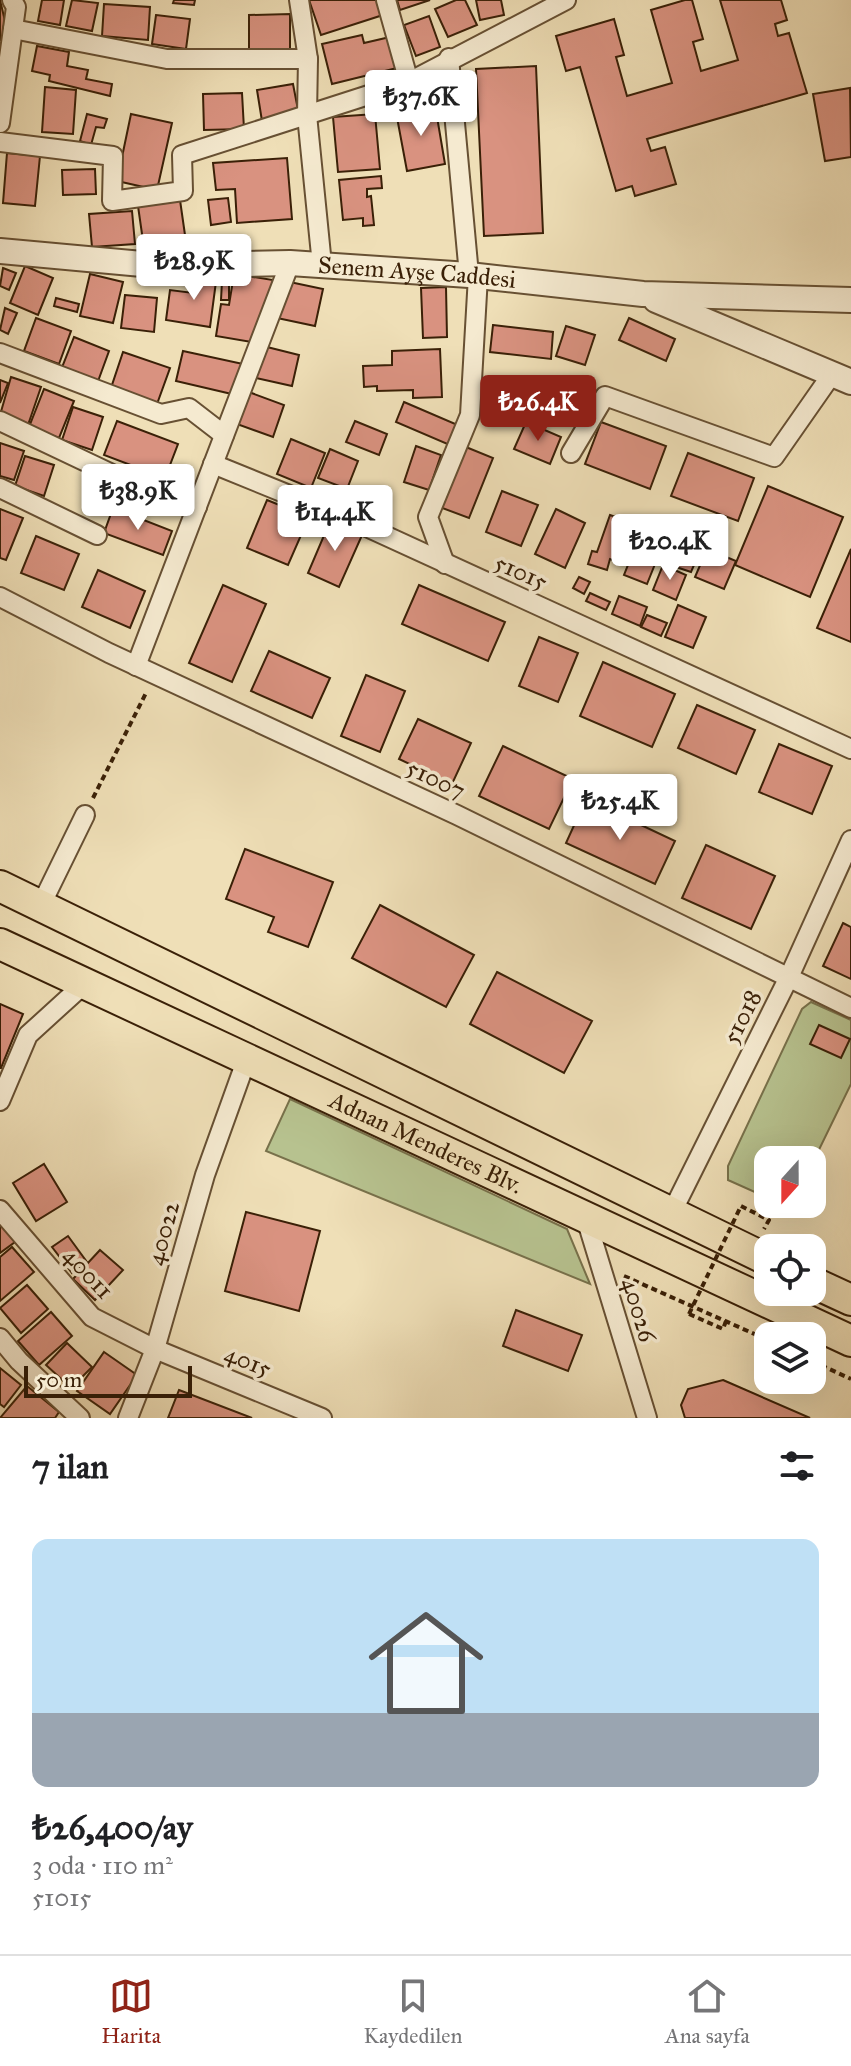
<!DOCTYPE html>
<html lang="tr">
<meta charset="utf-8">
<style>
body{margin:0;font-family:"IM FELL Great Primer",serif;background:#f6f6f6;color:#202124;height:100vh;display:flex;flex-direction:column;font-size:30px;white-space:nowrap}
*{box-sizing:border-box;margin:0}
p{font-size:26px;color:#757577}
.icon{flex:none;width:44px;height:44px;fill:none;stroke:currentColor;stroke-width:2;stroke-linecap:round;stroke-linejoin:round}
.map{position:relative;height:1418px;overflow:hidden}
.side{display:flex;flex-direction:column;background:#fff;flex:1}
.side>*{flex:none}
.needle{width:52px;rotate:201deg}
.controls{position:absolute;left:754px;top:1146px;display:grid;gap:16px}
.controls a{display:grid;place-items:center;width:72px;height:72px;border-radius:16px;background:#fff;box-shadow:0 8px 32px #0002;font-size:40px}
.scale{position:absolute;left:24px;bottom:20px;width:168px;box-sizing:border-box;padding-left:8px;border:4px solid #3a2007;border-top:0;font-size:22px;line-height:28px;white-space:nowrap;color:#3a2007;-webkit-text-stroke:6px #f5ead0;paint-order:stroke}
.price{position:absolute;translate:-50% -68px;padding:0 18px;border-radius:8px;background:#fff;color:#222;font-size:26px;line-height:52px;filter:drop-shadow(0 2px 4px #0008)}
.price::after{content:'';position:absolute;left:50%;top:48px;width:24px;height:18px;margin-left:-12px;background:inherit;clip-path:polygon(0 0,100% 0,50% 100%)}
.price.active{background:#8f2418;color:#fff}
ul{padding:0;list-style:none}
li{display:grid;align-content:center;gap:16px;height:424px;padding:0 32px}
li span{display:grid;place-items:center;height:248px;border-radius:16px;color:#555}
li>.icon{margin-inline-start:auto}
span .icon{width:144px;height:144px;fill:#fffc;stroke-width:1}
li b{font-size:34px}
h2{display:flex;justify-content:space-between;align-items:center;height:96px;padding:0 32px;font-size:34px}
.menu{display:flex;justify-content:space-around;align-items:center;height:112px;border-top:2px solid #e0e0e0;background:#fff;font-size:22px;color:#757577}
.menu a{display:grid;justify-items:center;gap:4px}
.menu .active{color:#8f2418}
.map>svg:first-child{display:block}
.green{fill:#b7c28f;stroke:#78714b;stroke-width:2}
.building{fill:#d99280;stroke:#3a2007;stroke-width:2}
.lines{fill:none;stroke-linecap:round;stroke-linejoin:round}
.minor-casing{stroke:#675033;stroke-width:22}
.tertiary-casing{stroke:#675033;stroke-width:28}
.primary-casing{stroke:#3a2007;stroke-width:34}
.path{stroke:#3a2007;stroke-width:4;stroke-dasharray:6 4;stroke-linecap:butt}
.minor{stroke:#f5ead0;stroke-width:18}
.tertiary{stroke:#f5ead0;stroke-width:24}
.primary{stroke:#efdfb7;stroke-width:30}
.path-bridge{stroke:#3a2007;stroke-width:4;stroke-dasharray:6 4;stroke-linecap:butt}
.labels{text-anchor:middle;stroke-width:7;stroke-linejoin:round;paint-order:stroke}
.street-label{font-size:24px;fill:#3a2007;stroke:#f5ead0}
</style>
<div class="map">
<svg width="851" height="1418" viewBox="0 0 851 1418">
<rect width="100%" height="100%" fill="#efdfb7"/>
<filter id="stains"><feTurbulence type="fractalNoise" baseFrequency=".0025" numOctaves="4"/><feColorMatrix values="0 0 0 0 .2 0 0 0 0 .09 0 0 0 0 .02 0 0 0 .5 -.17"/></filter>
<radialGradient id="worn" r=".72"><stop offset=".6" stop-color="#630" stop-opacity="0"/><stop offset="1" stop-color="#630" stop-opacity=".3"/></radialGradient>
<g class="green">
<polygon points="811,1002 851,1020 851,1084 812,1164 812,1160 768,1160 768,1198 728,1180 728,1166 802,1009"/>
<polygon points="290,1099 567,1229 590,1284 266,1151"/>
</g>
<g class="building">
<polygon points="0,0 9,38 0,40"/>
<polygon points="42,0 64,0 60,25 38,21"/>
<polygon points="72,0 98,3 92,31 66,26"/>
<polygon points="174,0 195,0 194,5 173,3"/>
<polygon points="309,0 382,0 386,14 321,35"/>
<polygon points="397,0 430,0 400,10"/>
<polygon points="456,0 465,0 477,25 448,37 435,9"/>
<polygon points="476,0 501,0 504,15 480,20"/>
<polygon points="685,0 692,0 703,39 693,42 701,71 738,60 720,0 781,0 787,20 775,24 778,36 789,33 807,93 647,139 651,151 665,147 676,184 635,196 632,186 616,191 580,67 566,71 556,36 614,19 624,55 616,57 627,96 672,83 651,10"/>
<polygon points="104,4 150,7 148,40 102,36"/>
<polygon points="290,14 290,50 249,50 249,15"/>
<polygon points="156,15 190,19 186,49 152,44"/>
<polygon points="429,16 440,47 416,56 404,25"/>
<polygon points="362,35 364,43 390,37 397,68 332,84 322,44"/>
<polygon points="37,46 69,52 67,66 88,70 86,79 112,84 110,96 49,81 50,75 32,71"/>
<polygon points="536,66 543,233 484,236 476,69"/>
<polygon points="293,84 299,115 262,121 257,90"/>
<polygon points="45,87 76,90 73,134 42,132"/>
<polygon points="850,88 851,157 825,161 813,94"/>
<polygon points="242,93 244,129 204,130 203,94"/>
<polygon points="435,105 445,164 407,171 396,112"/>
<polygon points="87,114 107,119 104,128 96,127 91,145 80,141"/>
<polygon points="131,114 172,123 157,190 117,181"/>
<polygon points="375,114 380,169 338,172 333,117"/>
<polygon points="7,153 40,156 35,206 3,203"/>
<polygon points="287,158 292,219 237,223 235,189 216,190 213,163"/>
<polygon points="95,169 96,194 63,195 62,170"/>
<polygon points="381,176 382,188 367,189 367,197 371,196 374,225 363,226 363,218 343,220 339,180"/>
<polygon points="179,193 185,235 143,241 137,199"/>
<polygon points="228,198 231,222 211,225 208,200"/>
<polygon points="132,211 135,244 92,247 89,214"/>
<polygon points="25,266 53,278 38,315 10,303"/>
<polygon points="3,268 16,273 9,290 0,286"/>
<polygon points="196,271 217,274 210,327 166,320 170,290 193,293"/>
<polygon points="90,274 123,282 113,323 80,316"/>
<polygon points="234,274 273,280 267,317 257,343 216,336 221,304 229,305"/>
<polygon points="222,281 229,281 229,300 221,300"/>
<polygon points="285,281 323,289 315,326 277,318"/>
<polygon points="446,287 447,337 423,338 421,288"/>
<polygon points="125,295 157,298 154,332 121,328"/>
<polygon points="56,298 79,304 77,312 54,306"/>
<polygon points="5,308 17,313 8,334 0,330"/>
<polygon points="36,318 71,331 59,364 24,351"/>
<polygon points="629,318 675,339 666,361 619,340"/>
<polygon points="493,325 553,332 551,359 490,352"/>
<polygon points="566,326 595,335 585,365 556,356"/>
<polygon points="74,337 109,351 97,384 61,370"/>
<polygon points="263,346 299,355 292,386 256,378"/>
<polygon points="440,349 442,397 413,398 413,390 377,391 377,386 364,387 363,366 392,365 392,351"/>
<polygon points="183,351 243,364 236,395 176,381"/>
<polygon points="123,352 170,368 157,404 111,388"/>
<polygon points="11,377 41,387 28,425 0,415"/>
<polygon points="0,380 8,383 0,403"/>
<polygon points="487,384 520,396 514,415 480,404"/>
<polygon points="44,389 74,401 59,438 29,427"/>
<polygon points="246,391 284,405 273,437 234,423"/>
<polygon points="404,402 460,426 452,446 396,422"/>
<polygon points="73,407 103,417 92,450 62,440"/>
<polygon points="551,409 563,411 561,424 549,421"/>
<polygon points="117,421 178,444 165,478 104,455"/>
<polygon points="355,421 387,434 379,455 346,442"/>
<polygon points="526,422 561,437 550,464 514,449"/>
<polygon points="601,422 666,446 650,489 585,464"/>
<polygon points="291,439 325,453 311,488 277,474"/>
<polygon points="0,443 24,451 14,480 0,476"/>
<polygon points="461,445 493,458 469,518 437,506"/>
<polygon points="416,446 441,455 429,490 404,482"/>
<polygon points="330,449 358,461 347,489 318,478"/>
<polygon points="688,453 754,478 738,521 671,496"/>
<polygon points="25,456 54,465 44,496 15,486"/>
<polygon points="768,486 843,517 810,597 735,565"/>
<polygon points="502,491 538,505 521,546 486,532"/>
<polygon points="267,500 309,517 288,565 247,548"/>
<polygon points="113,508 172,531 163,555 104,533"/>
<polygon points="0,509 23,518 6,560 0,558"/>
<polygon points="556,509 585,523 565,568 535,554"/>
<polygon points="610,515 640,526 626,565 610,559 607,570 588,564 592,551 597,552"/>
<polygon points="331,519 363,533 339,587 308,573"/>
<polygon points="36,536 79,554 64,590 21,573"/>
<polygon points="638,540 661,549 647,584 624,575"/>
<polygon points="666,547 697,558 691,572 661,562"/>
<polygon points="707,549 736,561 724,589 695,577"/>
<polygon points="851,549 851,642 817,628"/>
<polygon points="663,565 686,575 676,600 653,590"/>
<polygon points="98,570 145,591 130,628 82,607"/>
<polygon points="579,577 590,582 584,594 573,588"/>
<polygon points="223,585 266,604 232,682 189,663"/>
<polygon points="419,585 505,622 488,661 402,624"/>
<polygon points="590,593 610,602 606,610 586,601"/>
<polygon points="619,596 647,607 640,626 612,614"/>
<polygon points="678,605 706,617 693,648 665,637"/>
<polygon points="647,615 667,623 661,636 641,627"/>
<polygon points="539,637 578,653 558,702 519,686"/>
<polygon points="269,651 330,678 312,718 251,691"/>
<polygon points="603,662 675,694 652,747 580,716"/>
<polygon points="366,675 405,691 380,752 341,736"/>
<polygon points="697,705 755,730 736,774 678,748"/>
<polygon points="418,719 471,743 452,784 399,759"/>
<polygon points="779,744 832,766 812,814 759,792"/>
<polygon points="503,746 573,779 549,829 479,796"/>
<polygon points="586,799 675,841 655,884 566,843"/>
<polygon points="706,845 775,876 751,929 682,898"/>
<polygon points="245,849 333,882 308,947 268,932 274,917 226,899"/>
<polygon points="380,905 474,955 446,1007 352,958"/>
<polygon points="843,923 851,927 851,979 823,966"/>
<polygon points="497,972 592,1021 564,1073 470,1024"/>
<polygon points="0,1004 23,1014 1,1068 0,1068"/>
<polygon points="819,1025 850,1039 841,1058 810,1044"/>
<polygon points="44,1164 67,1202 36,1221 13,1183"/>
<polygon points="246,1212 320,1231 299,1311 225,1291"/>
<polygon points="0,1222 15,1242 0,1253"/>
<polygon points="68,1236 87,1262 72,1273 52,1247"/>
<polygon points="12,1247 34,1272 0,1301 0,1257"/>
<polygon points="100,1250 123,1270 95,1300 73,1279"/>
<polygon points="27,1285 48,1309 21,1333 0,1308"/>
<polygon points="516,1310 582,1335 568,1371 503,1346"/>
<polygon points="51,1312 72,1336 39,1365 18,1341"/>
<polygon points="67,1343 92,1367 71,1388 46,1365"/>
<polygon points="104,1352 137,1375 110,1414 77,1391"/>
<polygon points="0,1368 21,1385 4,1407 0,1404"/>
<polygon points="723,1380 810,1418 685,1418 681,1405 688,1389"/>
<polygon points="27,1386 59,1412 55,1418 0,1418"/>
<polygon points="179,1390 252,1418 168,1418"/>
</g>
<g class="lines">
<g class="minor-casing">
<g id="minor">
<polyline points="299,0 308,59 307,115 322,265"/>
<polyline points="386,0 409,82"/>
<polyline points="13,29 167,59 308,59"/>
<polyline points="449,58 469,275"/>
<polyline points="0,123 16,7 12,0"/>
<polyline points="0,142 113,156 112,201 183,191 182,155 409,82 566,0"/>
<polyline points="0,353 161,414 189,408 224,435"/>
<polyline points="0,421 116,476 197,507"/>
<polyline points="571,453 605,396 774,457 832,374"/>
<polyline points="213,464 358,523 851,749"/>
<polyline points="0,488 97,535"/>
<polyline points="445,564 428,517 470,415 478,276"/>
<polyline points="0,597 109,653 457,815 851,1008"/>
<polyline points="136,666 290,263"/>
<polyline points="41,905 85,815"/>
<polyline points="0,1101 28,1035 83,985"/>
<polyline points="0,1210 92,1317 155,1349 322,1418"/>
<polyline points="671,1214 789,977 851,840"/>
<polyline points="585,1215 647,1418"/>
<polyline points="0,1338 19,1361 80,1418"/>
<polyline points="128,1418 155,1349 205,1175 246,1061"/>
</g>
</g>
<g class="tertiary-casing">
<g id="tertiary">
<path id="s1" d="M 0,251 L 164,266 L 290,263 L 469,275 L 643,294 L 851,300"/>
<polyline points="656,300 851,382"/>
</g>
</g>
<g class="primary-casing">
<g id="primary">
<polyline points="0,886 768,1260"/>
<path id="s2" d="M 0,944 L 851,1341"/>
<polyline points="812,1282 851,1300"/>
</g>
</g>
<g class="path">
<polyline points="93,798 147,691"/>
<polyline points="741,1206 769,1220 764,1229"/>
<polyline points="788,1242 801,1248"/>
<polyline points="624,1276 768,1340"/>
<polyline points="689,1314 723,1329 726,1321"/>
<polyline points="812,1361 851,1379"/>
</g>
<use href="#minor" class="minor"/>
<use href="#tertiary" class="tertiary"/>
<use href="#primary" class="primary"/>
<polyline class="path-bridge" points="689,1314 741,1206"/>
</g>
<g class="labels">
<g class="street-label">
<text dy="8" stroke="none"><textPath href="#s1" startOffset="418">Senem Ayşe Caddesi</textPath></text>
<text transform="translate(521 572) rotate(24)" y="8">51015</text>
<text transform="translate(436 779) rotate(25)" y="8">51007</text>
<text transform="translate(742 1017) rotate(-63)" y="8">51018</text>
<text dy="8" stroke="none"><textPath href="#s2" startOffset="470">Adnan Menderes Blv.</textPath></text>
<text transform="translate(163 1233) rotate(-74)" y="8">40022</text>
<text transform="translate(88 1273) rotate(47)" y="8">40011</text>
<text transform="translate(639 1310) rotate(73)" y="8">40026</text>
<text transform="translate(248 1361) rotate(22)" y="8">4015</text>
</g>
</g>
<rect width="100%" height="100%" filter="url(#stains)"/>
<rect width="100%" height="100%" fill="url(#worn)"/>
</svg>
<div class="controls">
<a><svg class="needle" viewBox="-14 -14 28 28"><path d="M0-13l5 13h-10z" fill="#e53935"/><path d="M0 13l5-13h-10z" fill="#757577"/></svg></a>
<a><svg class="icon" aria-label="locate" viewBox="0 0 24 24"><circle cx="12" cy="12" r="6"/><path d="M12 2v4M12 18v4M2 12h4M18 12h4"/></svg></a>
<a><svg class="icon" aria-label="layers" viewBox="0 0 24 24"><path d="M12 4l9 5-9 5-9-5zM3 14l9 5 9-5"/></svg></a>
</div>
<div class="scale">50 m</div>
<b class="price" style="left:421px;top:138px">₺37.6K</b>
<b class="price" style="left:194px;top:302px">₺28.9K</b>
<b class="price active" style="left:538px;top:443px">₺26.4K</b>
<b class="price" style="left:138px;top:532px">₺38.9K</b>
<b class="price" style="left:335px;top:553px">₺14.4K</b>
<b class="price" style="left:670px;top:582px">₺20.4K</b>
<b class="price" style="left:620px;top:842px">₺25.4K</b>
</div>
<section class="side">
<h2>7 ilan<svg class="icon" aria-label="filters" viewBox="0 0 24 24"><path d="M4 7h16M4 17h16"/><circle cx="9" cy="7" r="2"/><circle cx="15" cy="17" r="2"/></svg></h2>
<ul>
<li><span style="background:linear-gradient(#bfe0f5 70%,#9aa5b1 0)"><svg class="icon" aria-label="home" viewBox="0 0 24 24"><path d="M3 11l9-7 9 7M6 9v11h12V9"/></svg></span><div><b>₺26,400/ay</b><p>3 oda · 110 m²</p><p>51015</p></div></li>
</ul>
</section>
<nav class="menu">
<a class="active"><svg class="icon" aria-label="map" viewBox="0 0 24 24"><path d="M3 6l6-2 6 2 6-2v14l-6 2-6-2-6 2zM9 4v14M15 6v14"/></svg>Harita</a>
<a><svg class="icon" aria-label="saved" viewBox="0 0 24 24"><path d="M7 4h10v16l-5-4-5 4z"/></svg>Kaydedilen</a>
<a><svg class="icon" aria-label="home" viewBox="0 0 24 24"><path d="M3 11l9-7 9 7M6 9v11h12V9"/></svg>Ana sayfa</a>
</nav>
